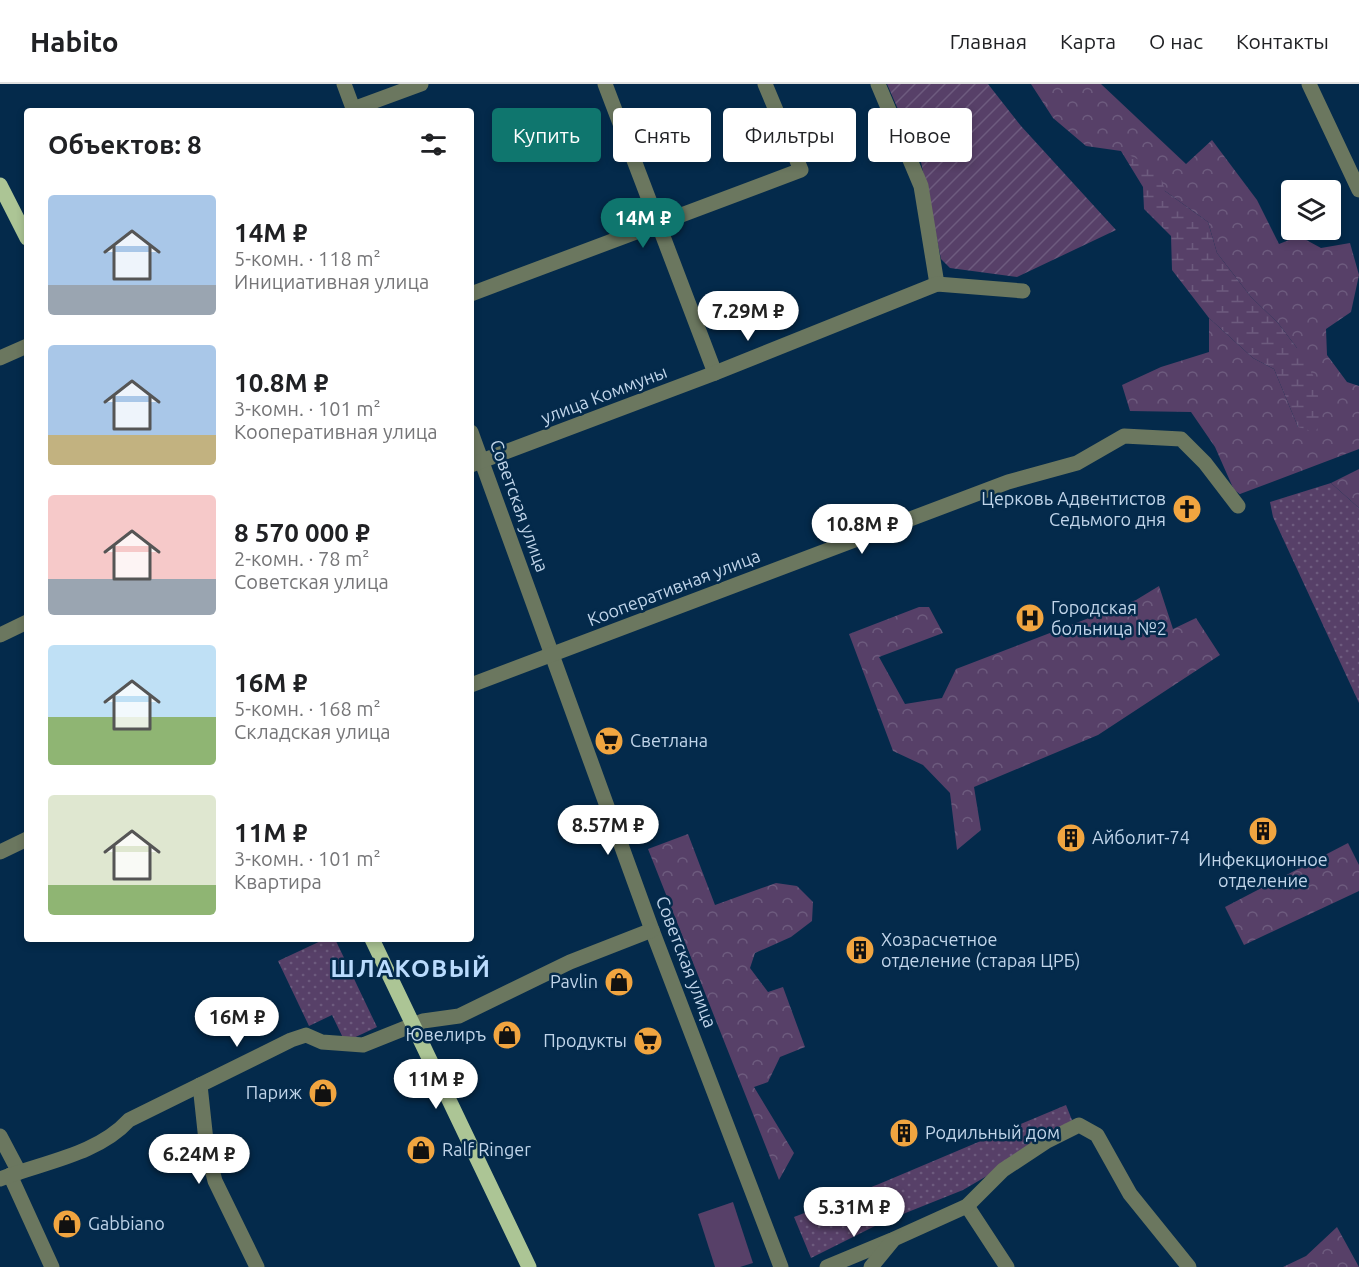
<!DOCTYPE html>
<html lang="ru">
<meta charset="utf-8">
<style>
body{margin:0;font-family:Ubuntu,sans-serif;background:#f2f2f2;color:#202124;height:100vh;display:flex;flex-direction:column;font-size:22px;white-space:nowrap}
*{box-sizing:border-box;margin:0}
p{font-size:20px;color:#757577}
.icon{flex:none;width:33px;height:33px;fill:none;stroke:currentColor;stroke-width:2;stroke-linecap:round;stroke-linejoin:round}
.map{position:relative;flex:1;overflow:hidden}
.drawer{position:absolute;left:24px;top:24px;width:450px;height:834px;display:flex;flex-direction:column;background:#fff;border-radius:6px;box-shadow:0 3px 9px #0003}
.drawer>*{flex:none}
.hud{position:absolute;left:492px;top:24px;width:570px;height:54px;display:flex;gap:12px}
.controls{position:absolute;left:1281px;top:96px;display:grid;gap:12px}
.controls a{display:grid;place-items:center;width:60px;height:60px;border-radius:6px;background:#fff;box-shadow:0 3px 9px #0003;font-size:30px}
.price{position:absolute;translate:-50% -51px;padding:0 14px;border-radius:21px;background:#fff;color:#222;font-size:20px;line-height:39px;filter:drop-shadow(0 2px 3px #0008)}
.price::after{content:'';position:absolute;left:50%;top:36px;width:18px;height:14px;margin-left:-9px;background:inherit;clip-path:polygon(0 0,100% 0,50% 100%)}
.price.current{background:#0f766e;color:#fff}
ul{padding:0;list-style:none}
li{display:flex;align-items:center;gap:18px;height:150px;padding:0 24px}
li span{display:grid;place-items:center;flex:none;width:168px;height:120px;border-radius:6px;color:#555}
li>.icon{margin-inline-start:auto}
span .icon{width:72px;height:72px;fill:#fffc;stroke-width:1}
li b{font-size:26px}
h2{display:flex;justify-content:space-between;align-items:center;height:72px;padding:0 24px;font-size:26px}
.tag{padding:0 21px;border-radius:6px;background:#fff;box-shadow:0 3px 9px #0003;font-size:21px;line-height:54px}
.tag.current{background:#0f766e;color:#fff}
header{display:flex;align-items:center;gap:36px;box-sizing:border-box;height:84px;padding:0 30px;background:#fff;border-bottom:2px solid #e0e0e0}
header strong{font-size:28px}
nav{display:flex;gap:33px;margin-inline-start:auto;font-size:21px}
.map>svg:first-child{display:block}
.grass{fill:url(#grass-dots)}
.forest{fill:url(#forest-crowns)}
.wetland{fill:url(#wetland-marsh)}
.garden{fill:url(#garden-furrows)}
.pitch{fill:#574068}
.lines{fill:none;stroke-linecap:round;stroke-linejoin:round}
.minor{stroke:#6b775f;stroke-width:15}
.major{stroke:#acc595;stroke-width:15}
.labels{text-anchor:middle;stroke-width:5;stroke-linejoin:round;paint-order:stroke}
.street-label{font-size:18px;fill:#c1d5ea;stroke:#042a4b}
.poi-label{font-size:18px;fill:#c1d5ea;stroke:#042a4b;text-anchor:start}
.district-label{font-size:24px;font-weight:bold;letter-spacing:1.5px;fill:#badbfd;stroke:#042a4b}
</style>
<header>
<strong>Habito</strong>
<nav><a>Главная</a><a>Карта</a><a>О нас</a><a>Контакты</a></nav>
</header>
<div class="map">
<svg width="1359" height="1183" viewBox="0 0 1359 1183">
<defs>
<pattern id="grass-dots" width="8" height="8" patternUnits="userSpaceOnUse" patternTransform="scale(1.5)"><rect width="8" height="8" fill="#574068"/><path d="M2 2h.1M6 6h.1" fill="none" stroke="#6d5b7e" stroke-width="1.8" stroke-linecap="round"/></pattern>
<pattern id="forest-crowns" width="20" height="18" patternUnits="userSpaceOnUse" patternTransform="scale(1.5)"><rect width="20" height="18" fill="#574068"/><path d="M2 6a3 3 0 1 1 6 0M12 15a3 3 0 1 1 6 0" fill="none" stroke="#6d5b7e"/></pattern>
<pattern id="wetland-marsh" width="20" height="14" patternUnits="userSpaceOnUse" patternTransform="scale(1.5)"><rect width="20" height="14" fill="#574068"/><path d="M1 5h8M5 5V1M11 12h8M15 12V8" fill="none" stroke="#6d5b7e"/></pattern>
<pattern id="garden-furrows" width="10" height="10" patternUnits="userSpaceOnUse" patternTransform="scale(1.5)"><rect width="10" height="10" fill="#574068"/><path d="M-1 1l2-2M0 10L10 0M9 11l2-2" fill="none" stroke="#6d5b7e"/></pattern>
</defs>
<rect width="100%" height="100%" fill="#042a4b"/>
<g class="grass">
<polygon points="1331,399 1359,424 1359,619 1273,433 1270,418"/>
<polygon points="325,855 335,855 377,943 345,958 332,931 309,942 278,877"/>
<polygon points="1066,1021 1074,1041 963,1106 883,1138 811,1174 794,1133 879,1100"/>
</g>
<g class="forest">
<polygon points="1031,0 1101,0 1186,80 1212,56 1257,116 1279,160 1299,152 1321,164 1350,159 1359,191 1351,228 1326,245 1327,271 1347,298 1359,302 1359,365 1240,410 1234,406 1215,363 1191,328 1130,327 1122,301 1161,283 1209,268 1209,234 1253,274 1274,285 1298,343 1297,264 1278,239 1251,213 1217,169 1208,138 1165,107 1121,67 1086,62 1053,34"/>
<polygon points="1359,385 1359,424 1331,399"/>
<polygon points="1159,502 1173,545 1196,534 1220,571 1098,651 974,703 981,746 957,766 950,709 923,681 893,667 849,550 919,523 929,523 943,549 879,573 905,620 942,614 956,585 1136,516"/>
<polygon points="688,750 715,821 776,799 797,802 813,818 812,837 791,853 755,869 750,884 768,908 783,903 805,963 780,973 768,998 754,1003 794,1069 779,1096 648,765"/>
<polygon points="1348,759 1359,781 1359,807 1244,861 1225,823"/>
<polygon points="1337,1143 1359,1183 1283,1183 1306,1172"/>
</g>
<polygon class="wetland" points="1121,67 1159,86 1165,107 1208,138 1217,169 1251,213 1278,239 1297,264 1314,293 1323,336 1315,348 1298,343 1274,285 1253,274 1209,234 1172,186 1171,152 1144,125 1143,103"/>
<polygon class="garden" points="887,0 988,0 1021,42 1116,146 1017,193 950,184 941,175 921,78"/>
<polygon class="pitch" points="733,1118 753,1179 740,1183 715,1183 698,1130"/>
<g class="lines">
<g class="minor">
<polyline points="344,0 354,27"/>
<polyline points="605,0 715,289"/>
<polyline points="878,0 921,102 937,200"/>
<polyline points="1309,0 1359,106"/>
<polyline points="353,25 421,0"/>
<polyline points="471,210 801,86 765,0"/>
<polyline points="0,274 27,262"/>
<polyline points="471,348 652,846 781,1183"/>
<polyline points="471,381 715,289 937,200 1023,207"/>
<polyline points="0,551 27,538"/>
<polyline points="471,601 1008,398 1077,379 1124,352 1181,355 1205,379 1238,422"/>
<polyline points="0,768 27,755"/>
<polyline points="200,1001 207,1066 215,1097 257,1183"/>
<polyline points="0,1052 19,1088"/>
<polyline points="10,1091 52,1183"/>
<path d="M 0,1095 C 43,1078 97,1071 129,1036 L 291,956 L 306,951 L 322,958 L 363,961 L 423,937 L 459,932 L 570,878 L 652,846"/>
<polyline points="967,1122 1007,1183"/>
<polyline points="827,1183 892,1156"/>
<polyline points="871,1183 894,1155 967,1122 1003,1086 1047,1057 1079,1041 1097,1051 1130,1110 1189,1183"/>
</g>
<g class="major">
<polyline points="0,101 27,154"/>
<polyline points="372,855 529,1183"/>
</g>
</g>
<defs>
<g id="church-disc" transform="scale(1.5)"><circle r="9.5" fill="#f1a540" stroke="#042a4b"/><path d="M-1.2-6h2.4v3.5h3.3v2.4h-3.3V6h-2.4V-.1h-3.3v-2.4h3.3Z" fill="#111"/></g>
<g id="hospital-disc" transform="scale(1.5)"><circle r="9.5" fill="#f1a540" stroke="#042a4b"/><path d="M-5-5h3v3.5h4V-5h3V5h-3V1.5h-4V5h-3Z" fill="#111"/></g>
<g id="supermarket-disc" transform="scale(1.5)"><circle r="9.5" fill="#f1a540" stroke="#042a4b"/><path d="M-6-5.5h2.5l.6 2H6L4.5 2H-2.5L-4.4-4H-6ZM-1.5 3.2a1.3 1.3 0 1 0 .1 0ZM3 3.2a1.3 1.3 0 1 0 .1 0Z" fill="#111"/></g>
<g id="building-disc" transform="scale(1.5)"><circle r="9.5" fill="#f1a540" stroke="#042a4b"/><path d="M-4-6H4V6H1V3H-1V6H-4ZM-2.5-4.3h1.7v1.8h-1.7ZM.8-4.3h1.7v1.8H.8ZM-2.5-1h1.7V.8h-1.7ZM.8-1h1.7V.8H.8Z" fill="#111"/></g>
<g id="shop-disc" transform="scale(1.5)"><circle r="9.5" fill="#f1a540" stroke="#042a4b"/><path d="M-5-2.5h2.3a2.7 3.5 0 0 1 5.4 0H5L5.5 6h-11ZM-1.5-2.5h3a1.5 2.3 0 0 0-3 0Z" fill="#111"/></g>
</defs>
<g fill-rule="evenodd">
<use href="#church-disc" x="1187" y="425"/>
<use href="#hospital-disc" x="1030" y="534"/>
<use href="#supermarket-disc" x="609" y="657"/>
<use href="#building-disc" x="1263" y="747"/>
<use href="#building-disc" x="1071" y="754"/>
<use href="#building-disc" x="860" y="866"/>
<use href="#shop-disc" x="619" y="898"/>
<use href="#shop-disc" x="507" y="951"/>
<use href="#supermarket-disc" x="648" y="957"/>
<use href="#shop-disc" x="323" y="1009"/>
<use href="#building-disc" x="904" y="1049"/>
<use href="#shop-disc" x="421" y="1066"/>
<use href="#shop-disc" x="67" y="1140"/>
</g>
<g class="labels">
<g class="street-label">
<text transform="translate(604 311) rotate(-21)" y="6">улица Коммуны</text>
<text transform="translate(519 422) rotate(70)" y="6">Советская улица</text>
<text transform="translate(674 504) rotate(-21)" y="6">Кооперативная улица</text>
<text transform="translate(686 878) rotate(69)" y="6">Советская улица</text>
</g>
<g class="poi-label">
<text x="1166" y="421" text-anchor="end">Церковь Адвентистов<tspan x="1166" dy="21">Седьмого дня</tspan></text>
<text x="1051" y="530">Городская<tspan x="1051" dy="21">больница №2</tspan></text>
<text x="630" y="663">Светлана</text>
<text x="1092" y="760">Айболит-74</text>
<text x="1263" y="782" text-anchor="middle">Инфекционное<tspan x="1263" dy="21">отделение</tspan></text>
<text x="881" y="862">Хозрасчетное<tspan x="881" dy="21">отделение (старая ЦРБ)</tspan></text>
<text x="598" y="904" text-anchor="end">Pavlin</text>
<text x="486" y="957" text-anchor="end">Ювелиръ</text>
<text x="627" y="963" text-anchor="end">Продукты</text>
<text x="302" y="1015" text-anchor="end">Париж</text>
<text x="925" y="1055">Родильный дом</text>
<text x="442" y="1072">Ralf Ringer</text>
<text x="88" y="1146">Gabbiano</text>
</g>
<g class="district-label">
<text x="411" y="893">ШЛАКОВЫЙ</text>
</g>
</g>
</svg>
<div class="controls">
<a><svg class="icon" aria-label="layers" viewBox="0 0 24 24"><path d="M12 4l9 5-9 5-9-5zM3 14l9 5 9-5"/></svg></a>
</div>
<b class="price current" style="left:643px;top:165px">14M ₽</b>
<b class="price" style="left:748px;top:258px">7.29M ₽</b>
<b class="price" style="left:862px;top:471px">10.8M ₽</b>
<b class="price" style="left:608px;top:772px">8.57M ₽</b>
<b class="price" style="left:237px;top:964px">16M ₽</b>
<b class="price" style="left:436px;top:1026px">11M ₽</b>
<b class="price" style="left:199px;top:1101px">6.24M ₽</b>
<b class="price" style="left:854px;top:1154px">5.31M ₽</b>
<div class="hud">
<a class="tag current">Купить</a>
<a class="tag">Снять</a>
<a class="tag">Фильтры</a>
<a class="tag">Новое</a>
</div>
<section class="drawer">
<h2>Объектов: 8<svg class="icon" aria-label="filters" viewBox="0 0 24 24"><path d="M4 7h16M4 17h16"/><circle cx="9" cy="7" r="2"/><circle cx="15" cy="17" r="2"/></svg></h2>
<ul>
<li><span style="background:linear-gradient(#a9c7e8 75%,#9aa5b1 0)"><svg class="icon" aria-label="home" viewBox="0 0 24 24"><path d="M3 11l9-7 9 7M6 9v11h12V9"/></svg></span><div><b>14M ₽</b><p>5-комн. · 118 m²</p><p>Инициативная улица</p></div></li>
<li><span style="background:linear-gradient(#a9c7e8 75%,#c2b280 0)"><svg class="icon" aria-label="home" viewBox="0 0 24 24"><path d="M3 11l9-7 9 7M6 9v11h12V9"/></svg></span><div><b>10.8M ₽</b><p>3-комн. · 101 m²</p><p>Кооперативная улица</p></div></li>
<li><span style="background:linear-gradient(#f6c9c9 70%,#9aa5b1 0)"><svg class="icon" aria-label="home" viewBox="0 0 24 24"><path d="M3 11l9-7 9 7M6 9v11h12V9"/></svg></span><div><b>8 570 000 ₽</b><p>2-комн. · 78 m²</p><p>Советская улица</p></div></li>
<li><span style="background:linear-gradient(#bfe0f5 60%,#8fb573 0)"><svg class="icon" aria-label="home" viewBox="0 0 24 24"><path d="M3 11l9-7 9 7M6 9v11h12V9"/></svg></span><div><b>16M ₽</b><p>5-комн. · 168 m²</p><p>Складская улица</p></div></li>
<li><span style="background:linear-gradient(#dfe7d0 75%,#8fb573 0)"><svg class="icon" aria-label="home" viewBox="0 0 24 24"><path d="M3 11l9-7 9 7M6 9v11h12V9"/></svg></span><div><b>11M ₽</b><p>3-комн. · 101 m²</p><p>Квартира</p></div></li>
</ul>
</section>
</div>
